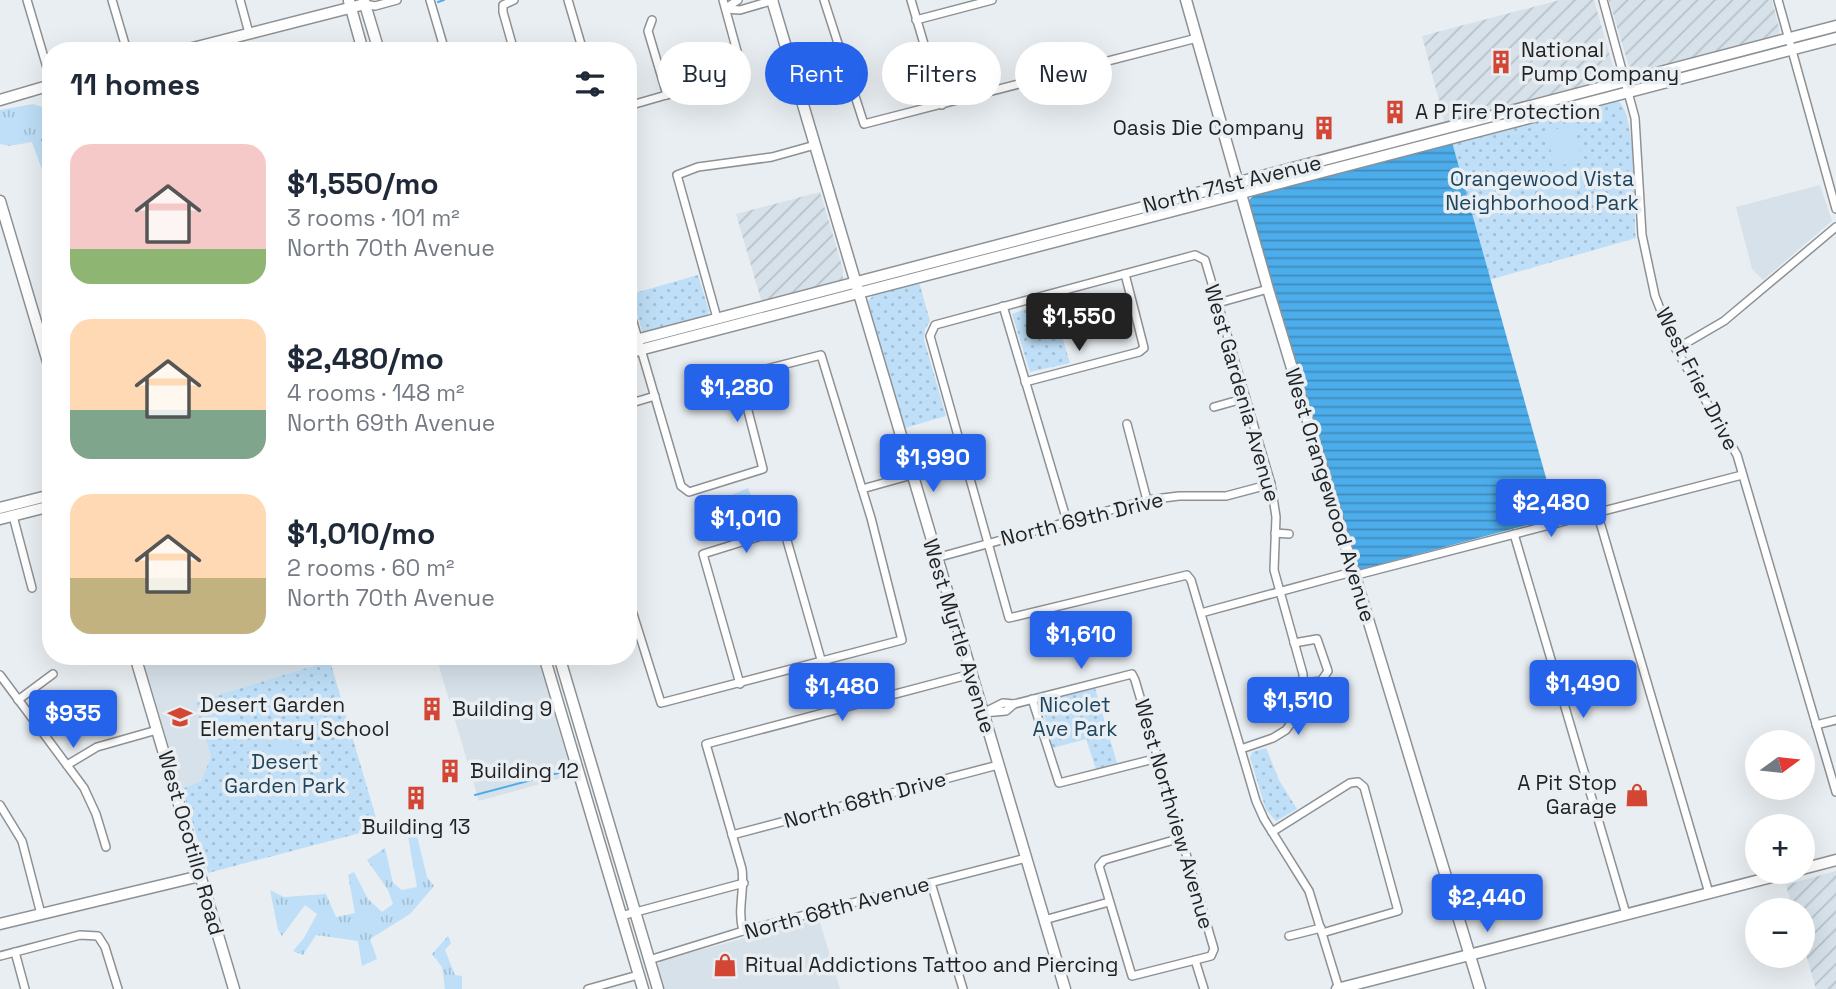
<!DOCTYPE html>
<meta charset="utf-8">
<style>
body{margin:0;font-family:"Space Grotesk",sans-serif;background:#f6f6f7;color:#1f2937;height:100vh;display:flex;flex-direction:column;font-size:26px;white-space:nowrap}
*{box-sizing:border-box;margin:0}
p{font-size:23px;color:#747a83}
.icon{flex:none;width:38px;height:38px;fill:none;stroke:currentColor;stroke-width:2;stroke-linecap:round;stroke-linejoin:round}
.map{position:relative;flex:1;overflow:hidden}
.sheet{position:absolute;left:42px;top:42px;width:595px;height:623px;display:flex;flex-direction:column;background:#fff;border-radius:28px;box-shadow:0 7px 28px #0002}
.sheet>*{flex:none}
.banner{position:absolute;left:658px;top:42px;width:665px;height:63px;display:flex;gap:14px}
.needle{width:46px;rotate:75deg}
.controls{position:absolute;left:1745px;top:730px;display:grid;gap:14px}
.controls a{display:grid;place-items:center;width:70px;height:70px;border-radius:50%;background:#fff;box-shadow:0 7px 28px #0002;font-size:35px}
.price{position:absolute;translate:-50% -60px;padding:0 16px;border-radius:7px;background:#2563eb;color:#fff;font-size:23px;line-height:46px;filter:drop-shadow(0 2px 4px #0008)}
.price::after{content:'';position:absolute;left:50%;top:42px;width:21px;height:16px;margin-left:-10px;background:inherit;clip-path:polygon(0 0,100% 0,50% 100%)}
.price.on{background:#222;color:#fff}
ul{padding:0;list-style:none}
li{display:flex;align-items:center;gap:21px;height:175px;padding:0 28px}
li span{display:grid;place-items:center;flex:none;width:196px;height:140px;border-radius:21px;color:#555}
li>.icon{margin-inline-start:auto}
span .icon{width:84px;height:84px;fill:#fffc;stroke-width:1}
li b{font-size:30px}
h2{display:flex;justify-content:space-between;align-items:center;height:84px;padding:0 28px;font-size:30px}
.chip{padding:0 24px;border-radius:32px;background:#fff;box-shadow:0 7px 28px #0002;font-size:24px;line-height:63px}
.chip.on{background:#2563eb;color:#fff}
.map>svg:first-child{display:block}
.built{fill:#d6e1ea}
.industrial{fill:url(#industrial-furrows)}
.grass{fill:url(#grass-tufts)}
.park{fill:url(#park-dots)}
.pitch{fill:#bedff7}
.water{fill:url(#water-rules)}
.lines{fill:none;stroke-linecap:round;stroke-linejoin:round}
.stream{stroke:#4dacea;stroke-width:2}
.street-casing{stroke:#8d9194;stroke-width:10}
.secondary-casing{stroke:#8d9194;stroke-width:13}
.street{stroke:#fff;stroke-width:7}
.secondary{stroke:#fff;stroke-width:10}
.labels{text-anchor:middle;stroke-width:7;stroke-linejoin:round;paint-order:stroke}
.poi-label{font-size:21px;fill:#1f2122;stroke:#e9eef2;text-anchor:start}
.park-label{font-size:21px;fill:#1e455f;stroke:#e9eef2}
.street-label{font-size:21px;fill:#1f2122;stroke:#e9eef2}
</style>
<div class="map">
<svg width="1836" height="989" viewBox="0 0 1836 989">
<defs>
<pattern id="industrial-furrows" width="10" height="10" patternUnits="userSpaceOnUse" patternTransform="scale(1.75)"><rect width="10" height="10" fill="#d6e1ea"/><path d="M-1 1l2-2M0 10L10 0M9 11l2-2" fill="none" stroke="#b7c1c8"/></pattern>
<pattern id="grass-tufts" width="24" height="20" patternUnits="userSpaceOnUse" patternTransform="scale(1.75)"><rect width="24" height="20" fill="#bedff7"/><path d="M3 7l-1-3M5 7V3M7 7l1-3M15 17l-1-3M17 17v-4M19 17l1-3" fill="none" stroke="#a3bfd3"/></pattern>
<pattern id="park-dots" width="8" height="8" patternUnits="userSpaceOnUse" patternTransform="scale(1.75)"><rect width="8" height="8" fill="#bedff7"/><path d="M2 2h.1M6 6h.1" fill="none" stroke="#a3bfd3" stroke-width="1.8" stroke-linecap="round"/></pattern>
<pattern id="water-rules" width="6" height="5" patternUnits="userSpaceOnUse" patternTransform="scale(1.75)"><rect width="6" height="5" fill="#4dacea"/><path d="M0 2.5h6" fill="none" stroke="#3f8cbd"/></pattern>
</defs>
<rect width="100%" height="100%" fill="#e9eef2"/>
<g class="built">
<polygon points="1820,185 1832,221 1763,280 1752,269 1736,207"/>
<polygon points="142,656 329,656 330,661 195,702 211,757 201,781 182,789"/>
<polygon points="436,656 537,656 572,775 479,801"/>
<polygon points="819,919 840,989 663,989 657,966 662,960"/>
</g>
<g class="industrial">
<polygon points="1560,0 1594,0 1615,74 1612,80 1445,124 1422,36"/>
<polygon points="1609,0 1772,0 1780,32 1777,37 1637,74 1630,70"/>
<polygon points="820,192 843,269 843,279 762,303 736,214"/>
<polygon points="1836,871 1836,989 1816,989 1803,944 1802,910 1793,910 1786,885"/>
</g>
<g class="grass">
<polygon points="33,104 42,107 47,115 47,131 44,134 51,146 51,195 32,142 9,146 0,144 0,110"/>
<polygon points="748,488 751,496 747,502 748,510 758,514 761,525 733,532 723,529 716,511 717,501"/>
<polygon points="408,836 417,836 427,877 434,886 410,914 370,939 377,959 362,966 358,941 316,935 303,955 293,951 304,938 317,914 305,905 282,936 278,930 270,890 284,897 326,894 336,917 355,913 348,875 354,872 368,899 382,912 393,904 388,890 367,860 385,848 393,883 402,890 417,887"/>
<polygon points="448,936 451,943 445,950 455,975 462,976 462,989 445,989 442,967 432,954"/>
</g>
<g class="park">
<path d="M 1617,100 C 1638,113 1633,211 1636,238 L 1489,280 L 1452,142 Z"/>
<polygon points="698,275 709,311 707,316 647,333 642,331 631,294"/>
<polygon points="919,282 930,321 925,329 924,340 946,416 905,428 868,301 875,294"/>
<polygon points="1051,300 1070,363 1030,372 1012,314"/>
<polygon points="330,661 379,828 208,873 182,789 201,781 211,757 195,702"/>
<polygon points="1095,688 1117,763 1096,769 1086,739 1053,748 1042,708 1044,702"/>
<polygon points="1266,748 1279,780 1297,809 1276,821 1266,810 1250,757 1252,752"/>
</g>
<g class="pitch">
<polygon points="1573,125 1582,160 1555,167 1546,132"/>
<polygon points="1567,168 1575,196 1552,202 1544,174"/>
<polygon points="281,688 285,702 278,705 279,708 252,716 247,699"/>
<polygon points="235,702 240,720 213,728 207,710"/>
<circle cx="286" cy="757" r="16"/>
</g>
<polygon class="water" points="1452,142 1557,517 1359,570 1248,201 1254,195"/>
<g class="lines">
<g class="stream">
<polyline points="438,2 444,0"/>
<polyline points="42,140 51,137"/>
<polyline points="475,795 566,771"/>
</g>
<g class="street-casing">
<g id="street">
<polyline points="27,0 51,81"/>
<polyline points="112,0 127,51"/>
<polyline points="240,0 249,33"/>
<polyline points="430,0 445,51"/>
<polyline points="514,0 503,5 503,12 514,51"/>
<polyline points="568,0 583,51"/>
<polyline points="824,0 864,124 1197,38"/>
<polyline points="911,0 942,105"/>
<polyline points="1603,0 1635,118 1642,235 1655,296 1676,349 1737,455 1836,792"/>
<polyline points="1778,0 1836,209"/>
<polyline points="365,4 375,6 397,0"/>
<polyline points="726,8 738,0"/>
<polyline points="726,9 740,10 774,0"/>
<polyline points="652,20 648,31 667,95"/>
<polyline points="916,20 992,0"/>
<polyline points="51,90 51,95"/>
<polyline points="628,106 743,73 723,0"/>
<polyline points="1218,303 1268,289"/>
<polyline points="628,305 681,486 689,492 763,469 739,376 821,355 871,518 902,640 661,703 628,598"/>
<polyline points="1003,306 1067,521"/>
<polyline points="717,318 677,175 698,167 772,157 815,145"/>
<polyline points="1676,349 1724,321 1836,227"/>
<polyline points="1025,382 1139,352 1144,348 1125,274"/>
<polyline points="628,404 655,396"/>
<polyline points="1214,407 1246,398"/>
<polyline points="1127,424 1147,500"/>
<polyline points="862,489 912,475"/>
<polyline points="1597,512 1709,893"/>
<polyline points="13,516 32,588"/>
<polyline points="1275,533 1289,534"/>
<polyline points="1514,534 1626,914"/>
<polyline points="936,558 1147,500 1179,496 1226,496 1271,484"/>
<polyline points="1353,576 1742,475"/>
<polyline points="1201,613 1352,572"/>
<polyline points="1294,643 1317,639 1328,671 1321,681 1304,683"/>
<polyline points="0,675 84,788 96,814 106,847"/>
<polyline points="740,684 703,554 777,531 783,531 786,537 822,663"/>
<polyline points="1032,699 1059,783 1158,758"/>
<polyline points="18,700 53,674"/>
<polyline points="983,713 1003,703 1014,704 1132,674 1135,680 1214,949 1211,956 1132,976 1099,866 1104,860 1181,838"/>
<polyline points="983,713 1006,711 1014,704"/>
<polyline points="1816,725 1836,720"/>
<polyline points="1241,749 1273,738 1286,730 1299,712 1304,693 1303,674 1274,570 1276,517 1271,484 1205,260 1195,255 935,325 930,336 1009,618 1187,575 1191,580 1256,801 1264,819 1309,891 1339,989"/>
<polyline points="67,765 97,747 157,730"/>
<polyline points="0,805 22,841 41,914"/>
<polyline points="1272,832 1350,783 1358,782 1364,787 1398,911 1322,933"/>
<polyline points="732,835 998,765"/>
<polyline points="931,883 963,989"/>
<polyline points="621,916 744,883"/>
<polyline points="1044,920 1109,902"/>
<path d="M 743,931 C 737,909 745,891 742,869 L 706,744 L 971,674"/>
<polyline points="1289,936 1321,928"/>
<polyline points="15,952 25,989"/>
<polyline points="0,956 80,935 98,936 105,947 118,989"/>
<polyline points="649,960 743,931 1026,858"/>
<polyline points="1195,960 1204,989"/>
<polyline points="588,989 638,975"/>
</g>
</g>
<g class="secondary-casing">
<g id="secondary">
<polyline points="772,0 1065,989"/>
<polyline points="1186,0 1268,289 1480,989"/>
<polyline points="349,1 363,51"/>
<polyline points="364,1 379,51"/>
<polyline points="181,51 365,4"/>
<polyline points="0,100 51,85"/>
<polyline points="0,201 51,372"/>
<polyline points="628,342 1836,26"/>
<polyline points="628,353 1836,38"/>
<polyline points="0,508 51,495"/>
<polyline points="0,519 51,506"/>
<polyline points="135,656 234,989"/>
<polyline points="544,656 643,989"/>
<polyline points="559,656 658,989"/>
<polyline points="1802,869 1836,860"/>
<polyline points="0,924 200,876"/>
<polyline points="1337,989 1791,872"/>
</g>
</g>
<use href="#street" class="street"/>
<use href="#secondary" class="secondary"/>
</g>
<defs>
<g id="building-bare" transform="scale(1.89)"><path d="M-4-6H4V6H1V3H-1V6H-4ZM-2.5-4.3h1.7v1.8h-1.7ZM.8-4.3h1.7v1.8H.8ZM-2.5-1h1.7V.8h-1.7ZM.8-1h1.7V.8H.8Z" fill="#d34634" stroke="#e9eef2" stroke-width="2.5" paint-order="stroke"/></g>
<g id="school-bare" transform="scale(1.89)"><path d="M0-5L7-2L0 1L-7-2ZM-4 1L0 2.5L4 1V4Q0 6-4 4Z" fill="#d34634" stroke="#e9eef2" stroke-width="2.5" paint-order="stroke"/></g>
<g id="shop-bare" transform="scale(1.89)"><path d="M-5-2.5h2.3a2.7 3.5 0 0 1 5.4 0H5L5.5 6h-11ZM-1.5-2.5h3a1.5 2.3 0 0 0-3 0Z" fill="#d34634" stroke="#e9eef2" stroke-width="2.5" paint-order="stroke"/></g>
</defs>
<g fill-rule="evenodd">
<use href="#building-bare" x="1501" y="62"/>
<use href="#building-bare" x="1395" y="112"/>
<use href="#building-bare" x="1324" y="128"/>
<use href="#building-bare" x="432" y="709"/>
<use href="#school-bare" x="180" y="717"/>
<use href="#building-bare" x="450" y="771"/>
<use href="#shop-bare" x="1637" y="795"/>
<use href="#building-bare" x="416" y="798"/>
<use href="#shop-bare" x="725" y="965"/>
</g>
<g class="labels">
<g class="poi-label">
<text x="1521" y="57">National<tspan x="1521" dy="24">Pump Company</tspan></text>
<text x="1415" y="119">A P Fire Protection</text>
<text x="1304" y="135" text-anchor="end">Oasis Die Company</text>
<text x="200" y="712">Desert Garden<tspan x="200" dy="24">Elementary School</tspan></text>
<text x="452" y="716">Building 9</text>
<text x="470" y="778">Building 12</text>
<text x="1617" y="790" text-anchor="end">A Pit Stop<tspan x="1617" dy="24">Garage</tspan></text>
<text x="416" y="834" text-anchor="middle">Building 13</text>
<text x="745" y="972">Ritual Addictions Tattoo and Piercing</text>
</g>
<g class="park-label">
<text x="1542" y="186">Orangewood Vista<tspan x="1542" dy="24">Neighborhood Park</tspan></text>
<text x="1075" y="712">Nicolet<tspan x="1075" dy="24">Ave Park</tspan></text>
<text x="285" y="769">Desert<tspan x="285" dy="24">Garden Park</tspan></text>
</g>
<g class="street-label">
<text transform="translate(1232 184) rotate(-14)" y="7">North 71st Avenue</text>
<text transform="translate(1697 379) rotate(63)" y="7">West Frier Drive</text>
<text transform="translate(1242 393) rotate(74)" y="7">West Gardenia Avenue</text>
<text transform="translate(1330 495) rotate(73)" y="7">West Orangewood Avenue</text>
<text transform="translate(1082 519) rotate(-14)" y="7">North 69th Drive</text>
<text transform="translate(959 636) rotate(73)" y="7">West Myrtle Avenue</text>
<text transform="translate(865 800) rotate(-15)" y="7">North 68th Drive</text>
<text transform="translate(1174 814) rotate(74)" y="7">West Northview Avenue</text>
<text transform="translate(191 843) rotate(74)" y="7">West Ocotillo Road</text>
<text transform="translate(837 908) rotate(-15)" y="7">North 68th Avenue</text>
</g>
</g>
</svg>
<div class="controls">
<a><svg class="needle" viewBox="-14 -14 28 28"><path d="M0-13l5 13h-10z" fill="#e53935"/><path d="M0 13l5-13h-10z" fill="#747a83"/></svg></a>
<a>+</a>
<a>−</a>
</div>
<b class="price on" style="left:1079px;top:353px">$1,550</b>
<b class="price" style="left:737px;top:424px">$1,280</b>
<b class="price" style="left:933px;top:494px">$1,990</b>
<b class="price" style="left:1551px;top:539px">$2,480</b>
<b class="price" style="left:746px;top:555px">$1,010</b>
<b class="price" style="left:1081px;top:671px">$1,610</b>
<b class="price" style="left:1583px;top:720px">$1,490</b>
<b class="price" style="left:842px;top:723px">$1,480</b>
<b class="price" style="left:1298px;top:737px">$1,510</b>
<b class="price" style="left:73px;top:750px">$935</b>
<b class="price" style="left:1487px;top:934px">$2,440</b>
<div class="banner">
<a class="chip">Buy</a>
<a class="chip on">Rent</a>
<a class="chip">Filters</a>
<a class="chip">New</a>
</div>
<section class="sheet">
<h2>11 homes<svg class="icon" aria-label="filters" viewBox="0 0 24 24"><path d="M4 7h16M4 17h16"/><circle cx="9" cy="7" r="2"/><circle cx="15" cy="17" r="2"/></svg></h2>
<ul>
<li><span style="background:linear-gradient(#f6c9c9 75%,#8fb573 0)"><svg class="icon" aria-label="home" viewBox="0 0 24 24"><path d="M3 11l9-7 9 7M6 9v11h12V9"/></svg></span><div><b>$1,550/mo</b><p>3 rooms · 101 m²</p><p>North 70th Avenue</p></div></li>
<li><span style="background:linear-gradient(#ffd9b3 65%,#7fa58c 0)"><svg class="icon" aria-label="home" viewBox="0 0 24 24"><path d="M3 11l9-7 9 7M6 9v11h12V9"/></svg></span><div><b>$2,480/mo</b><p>4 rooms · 148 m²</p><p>North 69th Avenue</p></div></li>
<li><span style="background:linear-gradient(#ffd9b3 60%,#c2b280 0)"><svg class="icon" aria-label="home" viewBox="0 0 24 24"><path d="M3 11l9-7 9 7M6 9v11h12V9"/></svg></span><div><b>$1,010/mo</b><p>2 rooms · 60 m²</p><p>North 70th Avenue</p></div></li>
</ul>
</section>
</div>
